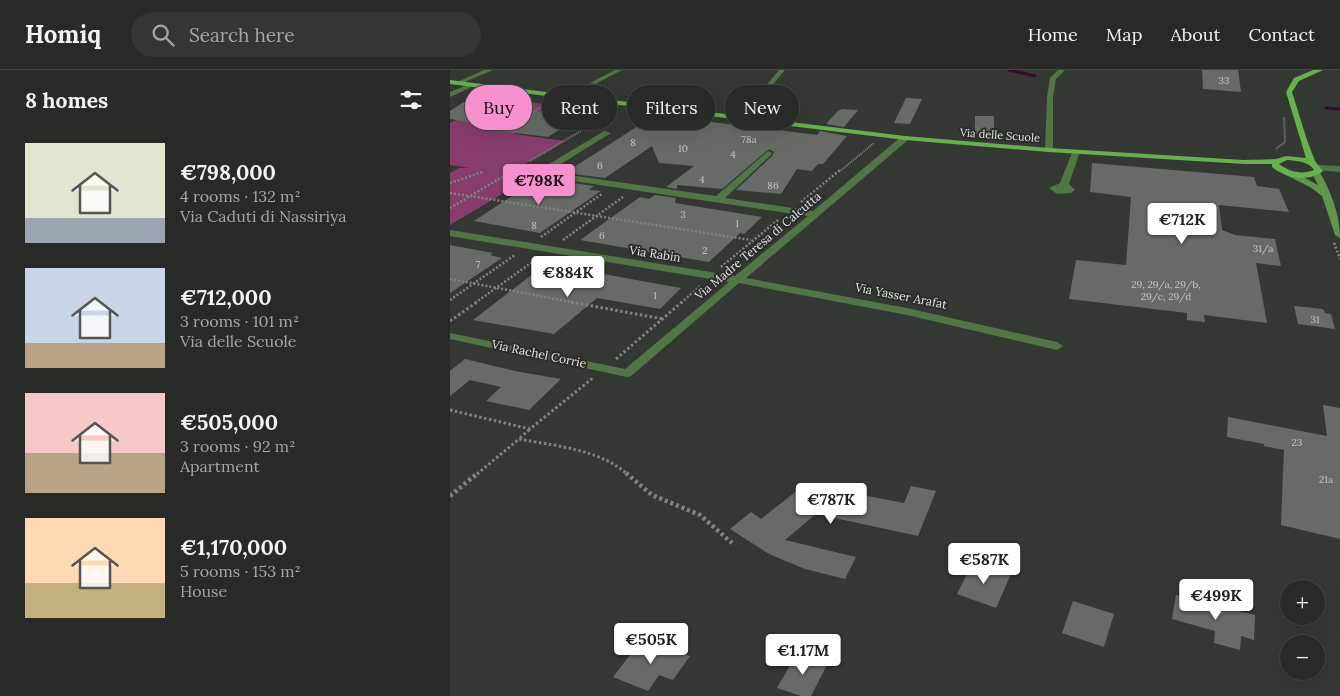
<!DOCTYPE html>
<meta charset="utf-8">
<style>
body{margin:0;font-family:Lora,serif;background:#333632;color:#f1f3f6;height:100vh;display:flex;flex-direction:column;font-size:19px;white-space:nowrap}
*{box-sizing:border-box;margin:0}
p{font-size:16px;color:#a4a7a7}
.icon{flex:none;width:28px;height:28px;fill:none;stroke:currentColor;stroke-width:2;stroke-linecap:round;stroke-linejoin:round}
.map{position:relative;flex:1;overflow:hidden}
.sheet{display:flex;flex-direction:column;background:#272a26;width:450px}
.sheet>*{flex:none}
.hud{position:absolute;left:15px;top:15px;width:475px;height:45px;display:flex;gap:10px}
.controls{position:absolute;left:830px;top:510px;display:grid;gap:10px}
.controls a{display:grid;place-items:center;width:45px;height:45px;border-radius:50%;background:#272a26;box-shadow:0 5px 20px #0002,0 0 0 1px #434643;font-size:25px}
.price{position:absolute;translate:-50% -42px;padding:0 11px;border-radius:5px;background:#fff;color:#222;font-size:16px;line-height:32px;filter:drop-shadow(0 1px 2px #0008)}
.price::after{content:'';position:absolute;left:50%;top:30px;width:15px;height:11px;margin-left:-8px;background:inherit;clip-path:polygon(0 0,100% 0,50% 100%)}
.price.on{background:#f790ce;color:#111}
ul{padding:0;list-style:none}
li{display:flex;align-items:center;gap:15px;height:125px;padding:0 25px}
li span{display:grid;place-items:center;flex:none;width:140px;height:100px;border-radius:0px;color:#555}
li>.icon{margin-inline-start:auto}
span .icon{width:60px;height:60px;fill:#fffc;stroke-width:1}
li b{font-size:21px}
h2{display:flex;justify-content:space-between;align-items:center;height:60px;padding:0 25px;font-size:21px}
.chip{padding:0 18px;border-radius:22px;background:#272a26;box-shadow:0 5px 20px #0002,0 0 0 1px #434643;font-size:18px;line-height:45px}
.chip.on{background:#f790ce;color:#111}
header{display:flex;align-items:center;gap:30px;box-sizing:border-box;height:70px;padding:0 25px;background:#272a26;border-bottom:1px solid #434643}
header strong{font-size:24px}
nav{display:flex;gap:28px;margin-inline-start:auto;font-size:18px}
.search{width:350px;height:45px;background:#333632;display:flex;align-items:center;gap:12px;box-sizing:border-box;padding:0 18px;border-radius:28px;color:#a4a7a7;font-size:19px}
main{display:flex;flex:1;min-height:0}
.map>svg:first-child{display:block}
.green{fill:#873d6c}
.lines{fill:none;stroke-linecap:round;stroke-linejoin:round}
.stream{stroke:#3f062d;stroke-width:3}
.building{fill:#676b66}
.path-far3{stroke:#80837f;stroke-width:2;stroke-dasharray:1 1;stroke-linecap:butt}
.path-far2{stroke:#80837f;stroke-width:2.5;stroke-dasharray:2 2;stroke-linecap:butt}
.path-far1{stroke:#80837f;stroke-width:3;stroke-dasharray:2.5 2.5;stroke-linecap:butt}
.path{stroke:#80837f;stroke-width:4.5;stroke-dasharray:3 3;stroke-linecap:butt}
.service{fill:#517546;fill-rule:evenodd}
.minor{fill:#517546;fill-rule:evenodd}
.secondary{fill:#5e964c;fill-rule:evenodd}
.primary{fill:#66b04e;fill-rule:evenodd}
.labels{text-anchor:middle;stroke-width:4;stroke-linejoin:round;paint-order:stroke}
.number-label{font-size:10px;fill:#c5c7c4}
.far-street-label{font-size:11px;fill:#e4e6e4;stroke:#2a2d29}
.street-label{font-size:12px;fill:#e4e6e4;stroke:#2a2d29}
</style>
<header>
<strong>Homiq</strong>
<div class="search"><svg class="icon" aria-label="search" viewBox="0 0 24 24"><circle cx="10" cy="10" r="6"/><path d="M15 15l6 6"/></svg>Search here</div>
<nav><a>Home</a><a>Map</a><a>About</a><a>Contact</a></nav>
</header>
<main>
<section class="sheet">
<h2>8 homes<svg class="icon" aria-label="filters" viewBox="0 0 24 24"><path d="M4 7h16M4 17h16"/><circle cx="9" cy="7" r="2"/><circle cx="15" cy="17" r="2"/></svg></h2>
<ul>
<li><span style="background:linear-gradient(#dfe7d0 75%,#9aa5b1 0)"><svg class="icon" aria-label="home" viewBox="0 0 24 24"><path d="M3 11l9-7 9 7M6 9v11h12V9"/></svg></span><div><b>€798,000</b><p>4 rooms · 132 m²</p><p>Via Caduti di Nassiriya</p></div></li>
<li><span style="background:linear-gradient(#c9d6e8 75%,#b9a48a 0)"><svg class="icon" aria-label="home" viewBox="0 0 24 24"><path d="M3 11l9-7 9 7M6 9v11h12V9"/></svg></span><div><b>€712,000</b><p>3 rooms · 101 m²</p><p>Via delle Scuole</p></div></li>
<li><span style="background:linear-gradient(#f6c9c9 60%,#b9a48a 0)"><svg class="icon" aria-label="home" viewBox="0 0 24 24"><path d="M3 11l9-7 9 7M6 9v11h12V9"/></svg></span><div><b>€505,000</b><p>3 rooms · 92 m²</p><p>Apartment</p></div></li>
<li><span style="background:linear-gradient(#ffd9b3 65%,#c2b280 0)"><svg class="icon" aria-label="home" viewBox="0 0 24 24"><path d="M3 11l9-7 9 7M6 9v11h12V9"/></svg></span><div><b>€1,170,000</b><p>5 rooms · 153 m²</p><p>House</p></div></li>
</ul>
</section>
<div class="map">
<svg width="890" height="626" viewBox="0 0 890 626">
<rect width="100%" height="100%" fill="#343833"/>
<polygon class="green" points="50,29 112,36 64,64 115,71 63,101 79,108 0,155 0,103 9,98 20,98 0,95 0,53"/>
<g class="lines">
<g class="stream">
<polyline points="559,0 585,6"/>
<polyline points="876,38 890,39"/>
</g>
</g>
<g class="building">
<polygon points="752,0 788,0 791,22 753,19"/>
<polygon points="456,28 472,29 460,54 444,53"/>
<polygon points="14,32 85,36 78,40 129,47 98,67 27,58 33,55 0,49 0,41"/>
<polygon points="334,32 341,41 332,49 315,47"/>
<polygon points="392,39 408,40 394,57 376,54 388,41"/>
<polygon points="205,45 302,57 306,54 324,56 320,59 367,65 370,61 397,66 373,94 368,94 362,101 347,99 331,124 286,120 322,86 324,82 319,79 272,119 227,115 227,119 216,117 244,96 209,93 202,76 155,108 115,103"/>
<polygon points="525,46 544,46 544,65 525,64"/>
<polygon points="642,93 804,107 807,116 829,119 839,142 769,135 772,160 785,165 825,169 831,196 806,193 817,253 754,245 755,252 737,250 737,243 619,229 626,190 676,195 681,127 640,122"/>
<polygon points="103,110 144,116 139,120 151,121 90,163 24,151 83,112 97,114"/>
<polygon points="205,125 226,128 225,133 312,147 294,164 290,163 259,192 130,170 190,127 199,129"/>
<polygon points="0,175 43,183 40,185 52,188 0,223"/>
<polygon points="97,193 175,208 231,218 210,239 147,228 104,264 23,250"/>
<polygon points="844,236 873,239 875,243 881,244 885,259 848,254"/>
<polygon points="15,289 70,302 111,309 79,340 36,331 51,317 20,310 0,326 0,301"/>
<polygon points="873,335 890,338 890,469 831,455 834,380 814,376 814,374 777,367 778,347 877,366"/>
<polygon points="354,415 390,435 396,422 454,433 461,416 486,421 468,466 366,444 335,470 406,487 395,509 355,499 319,484 280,459 301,442 311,449"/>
<polygon points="523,492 561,504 546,538 507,524"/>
<polygon points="726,525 805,545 804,570 791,566 790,580 764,573 765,561 722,549"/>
<polygon points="623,531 664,544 654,577 612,563"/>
<polygon points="193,568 240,586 223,610 209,605 198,621 163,607"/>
<polygon points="347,583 378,593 361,626 351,626 327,618"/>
</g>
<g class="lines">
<g class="path-far3">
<polyline points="84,41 97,34"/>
<polyline points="826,79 835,72 834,47"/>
<polyline points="80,91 163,42"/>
<polyline points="61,102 64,100"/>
<polyline points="389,102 424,73"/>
</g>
<g class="path-far2">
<polyline points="0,113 33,102"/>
<polyline points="0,123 301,170"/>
<polyline points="351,132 390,100"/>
<polyline points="0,138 64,100"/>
<polyline points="91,167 153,123"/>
<polyline points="113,170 173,127"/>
<polyline points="884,173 890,189"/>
<polyline points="271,197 328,150"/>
<polyline points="0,209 127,233"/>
<polyline points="0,230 65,185"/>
<polyline points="25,233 88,188"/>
<polyline points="231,233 250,216"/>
</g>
<g class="path-far1">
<polyline points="121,232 213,249"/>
<polyline points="0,251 27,232"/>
<polyline points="166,289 232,232"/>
<polyline points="0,340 80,359 144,307"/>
<polyline points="70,368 80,359"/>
<path d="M 27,404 L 69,369 C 105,376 149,379 177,404"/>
</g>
<g class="path">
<polyline points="176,403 202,425 250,445 282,473"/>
<polyline points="0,426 28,403"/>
</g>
<polygon class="service" points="165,0 172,0 145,14 140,13"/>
<g class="minor">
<polygon points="34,0 43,0 10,14 5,13"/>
<polygon points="329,0 335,0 314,25 284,48 278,48 278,44 310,23"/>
<polygon points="608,0 615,0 606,9 603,27 603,80 599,82 595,80 597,27 600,8"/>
<polygon points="22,13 24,14 24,16 0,27 0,22"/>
<polygon points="154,61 161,63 98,102 266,126 318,81 322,83 321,85 275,128 363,141 452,66 458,66 458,70 296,208 457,238 607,272 613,276 607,280 457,245 289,213 181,306 177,307 0,269 0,263 175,299 279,212 0,166 0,160 285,206 358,146 76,104 72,101 76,98 89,100"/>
<polygon points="623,80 630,82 619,114 625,120 621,123 607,124 599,118 610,113"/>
<polygon points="869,95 890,96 890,102 866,100 866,96"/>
</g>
<path class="secondary" d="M 836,101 L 842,101 L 868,115 L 862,103 L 869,101 C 881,121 890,145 890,168 L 885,165 L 872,126 L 860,117 L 836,105 Z"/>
<path class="primary" d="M 863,0 L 873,0 L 849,11 L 842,22 L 857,70 L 865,91 L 873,101 C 859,113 835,108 822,97 L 822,94 L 794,94 L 599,82 L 455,70 L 0,14 L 0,10 L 455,66 L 599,78 L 794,90 L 826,89 L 836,86 L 856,88 L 836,22 L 844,8 ZM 837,90 C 847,91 858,91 864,100 C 852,105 840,102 829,94 Z"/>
</g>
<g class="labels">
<g class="number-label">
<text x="774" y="14">33</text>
<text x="299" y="73">78a</text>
<text x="183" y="76">8</text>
<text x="233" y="82">10</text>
<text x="283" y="88">4</text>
<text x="150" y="99">6</text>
<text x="252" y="113">4</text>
<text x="323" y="119">86</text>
<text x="233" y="148">3</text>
<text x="287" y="157">1</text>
<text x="84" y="159">8</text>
<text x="152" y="169">6</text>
<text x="813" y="182">31/a</text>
<text x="255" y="184">2</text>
<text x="28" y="198">7</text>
<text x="716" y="218">29, 29/a, 29/b,<tspan x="716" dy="12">29/c, 29/d</tspan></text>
<text x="205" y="229">1</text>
<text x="865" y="253">31</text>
<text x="847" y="376">23</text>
<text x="876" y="413">21a</text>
</g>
<g class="far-street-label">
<text transform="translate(550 65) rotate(4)" y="4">Via delle Scuole</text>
</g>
<g class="street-label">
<text transform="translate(308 176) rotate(-40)" y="4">Via Madre Teresa di Calcutta</text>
<text transform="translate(205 184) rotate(9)" y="4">Via Rabin</text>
<text transform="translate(451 226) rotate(11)" y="4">Via Yasser Arafat</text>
<text transform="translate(89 284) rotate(12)" y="4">Via Rachel Corrie</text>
</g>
</g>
</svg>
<div class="controls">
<a>+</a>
<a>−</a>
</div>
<b class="price on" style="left:89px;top:136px">€798K</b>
<b class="price" style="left:732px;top:175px">€712K</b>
<b class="price" style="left:118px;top:228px">€884K</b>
<b class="price" style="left:381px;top:455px">€787K</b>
<b class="price" style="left:534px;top:515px">€587K</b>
<b class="price" style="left:766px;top:551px">€499K</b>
<b class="price" style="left:201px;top:595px">€505K</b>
<b class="price" style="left:353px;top:606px">€1.17M</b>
<div class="hud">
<a class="chip on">Buy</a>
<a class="chip">Rent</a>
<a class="chip">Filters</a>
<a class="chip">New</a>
</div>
</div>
</main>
